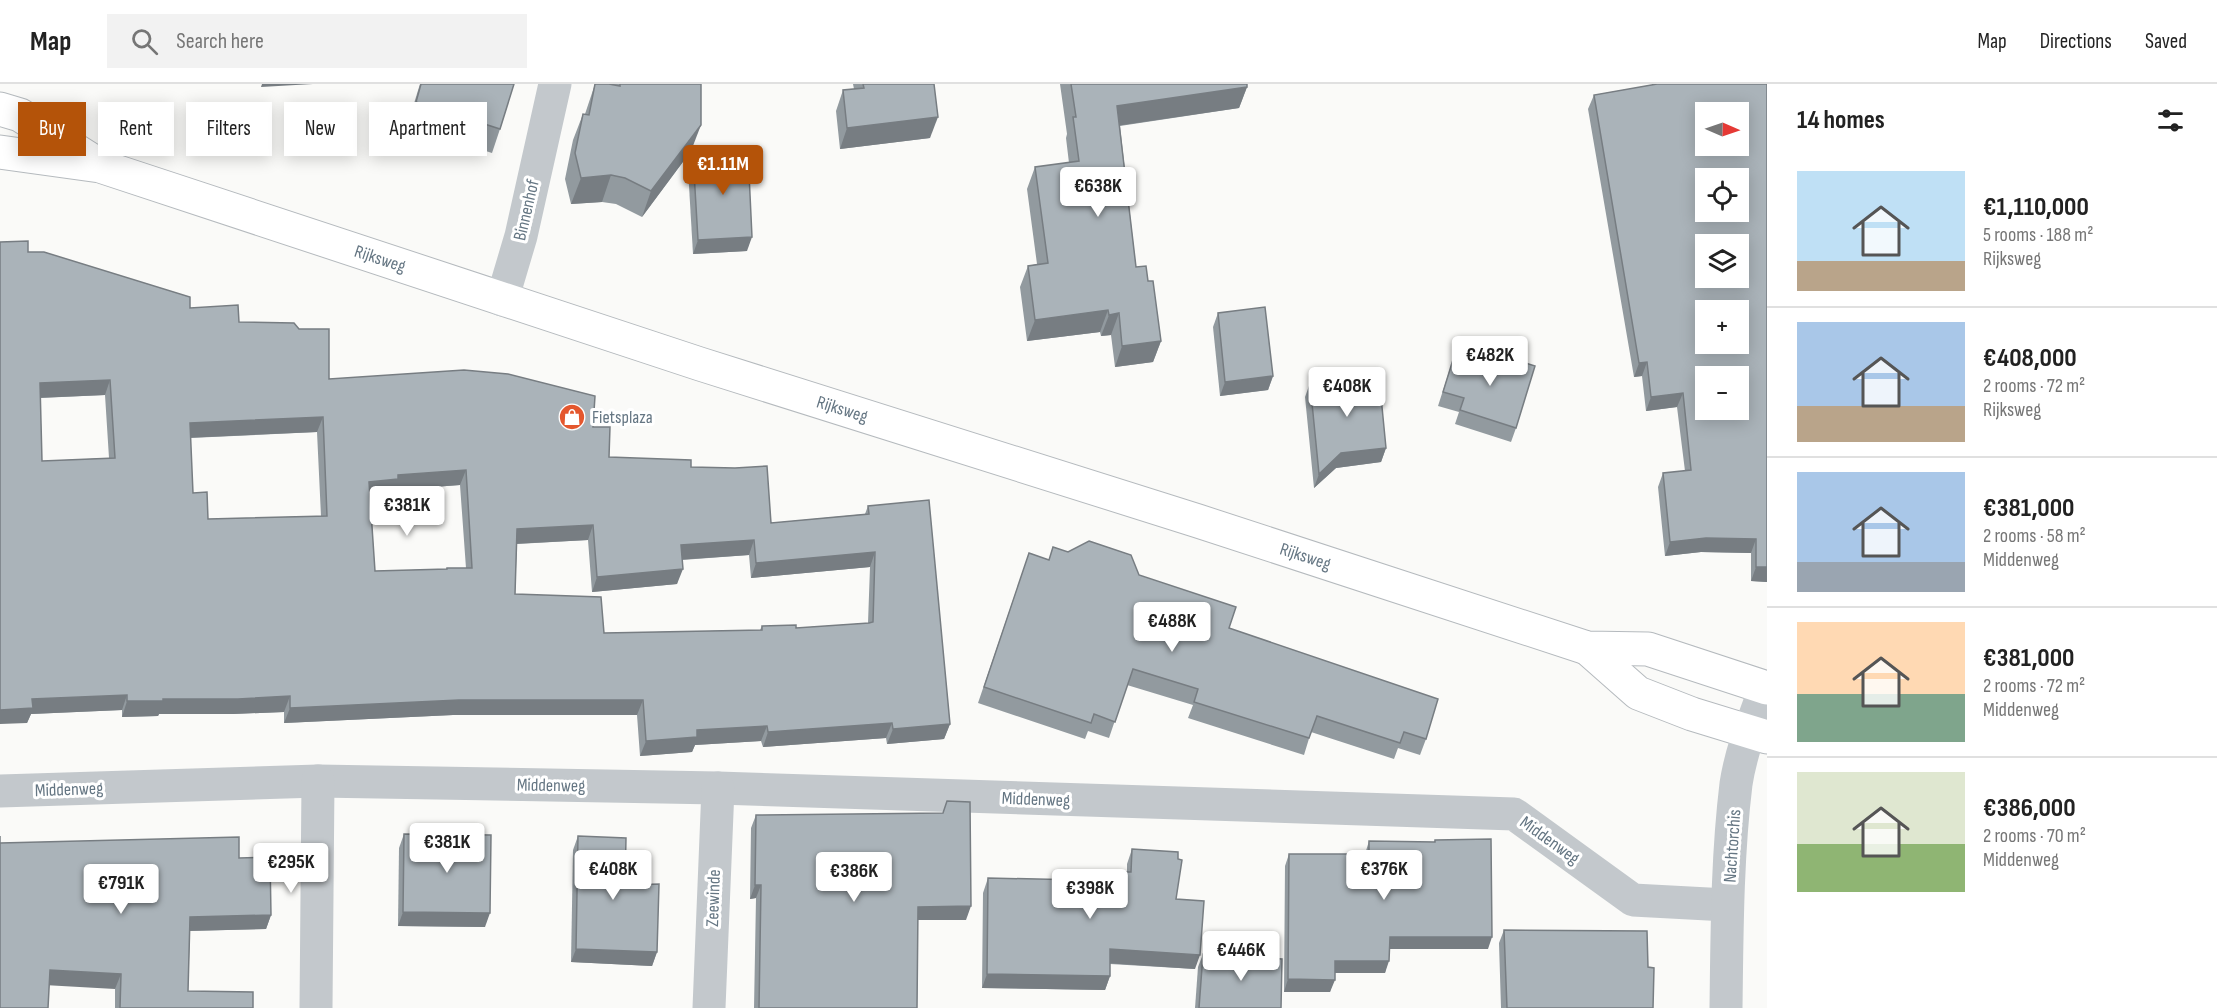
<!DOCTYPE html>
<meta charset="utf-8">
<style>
body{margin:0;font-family:"Sofia Sans Condensed",sans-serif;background:#f2f2f2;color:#222;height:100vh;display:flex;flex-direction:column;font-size:22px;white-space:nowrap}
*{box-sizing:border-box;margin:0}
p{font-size:20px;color:#767676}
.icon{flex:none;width:33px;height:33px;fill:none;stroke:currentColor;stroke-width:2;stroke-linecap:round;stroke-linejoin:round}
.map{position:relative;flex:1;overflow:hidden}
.details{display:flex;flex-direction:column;background:#fff;width:450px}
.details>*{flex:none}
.top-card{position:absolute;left:18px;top:18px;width:570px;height:54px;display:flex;gap:12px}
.needle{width:39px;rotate:92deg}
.controls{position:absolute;left:1695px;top:18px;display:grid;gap:12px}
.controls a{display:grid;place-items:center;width:54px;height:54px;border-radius:0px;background:#fff;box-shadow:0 3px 15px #0003;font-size:30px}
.price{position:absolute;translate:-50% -51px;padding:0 14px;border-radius:6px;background:#fff;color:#222;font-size:20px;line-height:39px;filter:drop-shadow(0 2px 3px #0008)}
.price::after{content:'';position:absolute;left:50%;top:36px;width:18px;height:14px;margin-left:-9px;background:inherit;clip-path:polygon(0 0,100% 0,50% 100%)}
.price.active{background:#b45309;color:#fff}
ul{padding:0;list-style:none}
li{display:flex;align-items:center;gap:18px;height:150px;padding:0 30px}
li+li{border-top:2px solid #e0e0e0}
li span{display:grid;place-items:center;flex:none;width:168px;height:120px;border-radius:0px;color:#555}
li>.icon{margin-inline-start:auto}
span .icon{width:72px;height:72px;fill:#fffc;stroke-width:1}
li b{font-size:26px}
h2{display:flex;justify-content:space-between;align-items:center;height:72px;padding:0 30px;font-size:26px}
.chip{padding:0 21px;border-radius:0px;background:#fff;box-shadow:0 3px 15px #0003;font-size:21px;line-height:54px}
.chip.active{background:#b45309;color:#fff}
header{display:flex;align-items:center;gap:36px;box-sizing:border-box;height:84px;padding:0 30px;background:#fff;border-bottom:2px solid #e0e0e0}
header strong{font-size:28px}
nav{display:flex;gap:33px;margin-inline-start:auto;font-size:21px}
.search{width:420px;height:54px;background:#f2f2f2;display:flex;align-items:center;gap:15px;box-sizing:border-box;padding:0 21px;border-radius:0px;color:#767676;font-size:22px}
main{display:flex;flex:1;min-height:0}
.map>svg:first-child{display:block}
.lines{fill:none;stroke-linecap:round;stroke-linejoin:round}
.primary-casing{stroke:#b5babe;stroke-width:35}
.minor{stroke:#c3c8cc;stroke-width:33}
.primary{stroke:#fff;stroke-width:33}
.wall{fill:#929a9f;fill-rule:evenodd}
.shaded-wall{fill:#777d82}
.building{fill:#aab3b9;stroke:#777d82;stroke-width:1.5;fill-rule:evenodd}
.labels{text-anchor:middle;stroke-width:6;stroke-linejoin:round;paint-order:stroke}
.street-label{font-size:18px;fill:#657683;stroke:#fff}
.poi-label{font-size:18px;fill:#657683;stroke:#fff;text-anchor:start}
</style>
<header>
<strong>Map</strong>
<div class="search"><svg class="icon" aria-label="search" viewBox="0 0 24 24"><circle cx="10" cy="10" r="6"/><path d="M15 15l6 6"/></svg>Search here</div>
<nav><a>Map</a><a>Directions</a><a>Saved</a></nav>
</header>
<main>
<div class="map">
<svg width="1767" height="924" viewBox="0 0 1767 924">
<rect width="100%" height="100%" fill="#fafaf8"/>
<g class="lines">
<g class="primary-casing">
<g id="primary">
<polyline points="0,25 20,31 91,76"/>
<path id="s1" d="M 0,68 L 100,82 L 700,280 L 1198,437 L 1587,564 L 1648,565 L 1767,604"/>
<polyline points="1587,564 1638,609 1692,630 1767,653"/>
</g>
</g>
<g class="minor">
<polyline points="502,216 521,152 555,0"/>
<polyline points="0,707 318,697 718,704 1514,730 1633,816 1727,821"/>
<polyline points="316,924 318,697"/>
<polyline points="709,924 718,704"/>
<path d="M 1726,924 C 1727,850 1727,774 1736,700 C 1741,667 1754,635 1765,604"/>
</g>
<use href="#primary" class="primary"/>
</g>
<g class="wall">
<polygon points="420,0 514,0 500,45 492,69 407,42"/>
<polygon points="595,0 701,0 691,67 642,133 616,120 602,118 571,120 565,95 573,56 583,30 585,30"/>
<polygon points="853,0 934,0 930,54 840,65 836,27 843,6 854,5"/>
<polygon points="1060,0 1247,0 1247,3 1239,24 1120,42 1136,183 1148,197 1161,257 1153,278 1115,283 1111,251 1101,252 1100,248 1027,257 1020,203 1028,182 1037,180 1027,105 1035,83 1069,79 1066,54 1067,50"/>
<polygon points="1657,0 1767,498 1751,497 1751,469 1701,468 1665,472 1658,403 1663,389 1685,387 1677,323 1646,327 1642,292 1634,293 1588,25 1594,11"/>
<polygon points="693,71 747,167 693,170 688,85"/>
<path d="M 28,168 L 190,224 L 239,238 L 329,295 L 593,343 L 609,373 L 691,383 L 771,439 L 865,430 L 868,422 L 950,640 L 944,655 L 887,660 L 886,654 L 763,663 L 761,657 L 695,661 L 692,668 L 640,672 L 637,631 L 453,631 L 284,639 L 284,628 L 233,630 L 159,630 L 158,632 L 122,633 L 122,626 L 31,630 L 27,639 ZM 105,311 L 109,374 L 42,377 L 40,314 ZM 317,348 L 321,432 L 208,435 L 193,409 L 190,354 ZM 460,401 L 466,484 L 447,484 L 446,485 L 375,487 L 370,412 L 392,410 L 394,406 ZM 588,456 L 592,508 L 677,500 L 682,476 L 749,471 L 751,494 L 870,483 L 868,539 L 796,544 L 762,542 L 760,546 L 604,549 L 515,510 L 517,460 Z"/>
<polygon points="1218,229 1273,292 1268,306 1220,312 1213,243"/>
<polygon points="1456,266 1516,344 1511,358 1455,340 1459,328 1438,322"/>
<polygon points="1310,299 1386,364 1381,378 1336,384 1314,404 1305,313"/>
<polygon points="1029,469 1048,476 1139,491 1229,544 1426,655 1420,671 1398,664 1394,675 1311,648 1304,671 1188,634 1193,621 1127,601 1109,654 1088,647 1085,655 978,619"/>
<polygon points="756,731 966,836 918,836 917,924 754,924 756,814 750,815 751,744"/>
<polygon points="404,750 485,843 398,842 399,764"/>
<polygon points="578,752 625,801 657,868 652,882 571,878 573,766"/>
<polygon points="1435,756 1488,865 1390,865 1385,889 1335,889 1330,908 1284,908 1285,782 1289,770 1365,770 1369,757 1434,758"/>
<polygon points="0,759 239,774 271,831 266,845 190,847 188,907 253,924 115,924 115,905"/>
<polygon points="1132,765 1176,815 1195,885 1110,880 1110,892 1105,906 982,904 983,809 988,794 1120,797 1123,788 1127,788 1127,780"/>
<polygon points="1504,846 1648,883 1653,924 1501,924 1499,859"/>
<polygon points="1203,870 1281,924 1195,924 1198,883"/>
</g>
<g class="shaded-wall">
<polygon points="262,0 313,0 261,3"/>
<polygon points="1247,3 1239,24 1109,43 1117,22"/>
<polygon points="938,33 930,54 840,65 847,44"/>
<polygon points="701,41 691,67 642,133 651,107"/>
<polygon points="611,91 602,118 571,120 581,94"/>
<polygon points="752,153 747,167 693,170 698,156"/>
<polygon points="1108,226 1100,248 1027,257 1035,236"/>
<polygon points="1119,229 1111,251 1101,252 1109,231"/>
<polygon points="1161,257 1153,278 1115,283 1122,262"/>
<polygon points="1647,278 1642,292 1634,293 1639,279"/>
<polygon points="1273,292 1268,306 1220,312 1225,298"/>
<polygon points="110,296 105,311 35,314 40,299"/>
<polygon points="1683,309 1677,323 1646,327 1651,313"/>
<polygon points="323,333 317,348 184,354 190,339"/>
<polygon points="1386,364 1381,378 1336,384 1314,404 1319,390 1341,369"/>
<polygon points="466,386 460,401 394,406 392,410 364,413 369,398 398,391"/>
<polygon points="593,441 588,456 512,460 517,445"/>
<polygon points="1706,454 1756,455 1751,469 1701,468 1665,472 1670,458"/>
<polygon points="754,456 749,471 676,476 681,461"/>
<polygon points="875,468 870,483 751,494 756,479"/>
<polygon points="1756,483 1767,483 1767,498 1751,497"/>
<polygon points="683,485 677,500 592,508 597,493"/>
<polygon points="127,611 122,626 31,630 27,639 0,640 0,626 32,615"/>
<polygon points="290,612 284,628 233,630 159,630 158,632 122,633 127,617 163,615"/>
<polygon points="459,616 643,616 637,631 453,631 284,639 290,624"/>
<polygon points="892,639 886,654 763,663 768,648"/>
<polygon points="950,640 944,655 887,660 893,645"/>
<polygon points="767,642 761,657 695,661 692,668 640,672 646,657 697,646"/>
<polygon points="755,801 761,801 756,814 750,815"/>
<polygon points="971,822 966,836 913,836 918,823"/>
<polygon points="403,828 490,829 485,843 398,842"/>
<polygon points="271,831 266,845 185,847 190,833"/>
<polygon points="1390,853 1492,853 1488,865 1385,865"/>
<polygon points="576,865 657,868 652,882 571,878"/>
<polygon points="1110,865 1200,871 1195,885 1105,879"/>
<polygon points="1335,877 1389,877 1385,889 1331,889"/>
<polygon points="50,886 121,890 115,905 44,901"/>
<polygon points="987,890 1110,892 1105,906 982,904"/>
<polygon points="1288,895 1335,896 1330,908 1284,908"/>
</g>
<g class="building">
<polygon points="421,0 514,0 500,45 416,18"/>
<polygon points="595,0 609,0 620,2 620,0 701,0 701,41 651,107 625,94 611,91 581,94 575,69 583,30 589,31"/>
<polygon points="863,0 934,0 938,33 847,44 843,6 864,4"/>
<polygon points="1071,0 1247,0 1247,3 1117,22 1136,183 1146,182 1148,197 1153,197 1161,257 1122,262 1119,229 1109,231 1108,226 1035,236 1028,182 1048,179 1035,83 1079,77 1073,33 1076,33"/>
<path d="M 1657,0 L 1767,0 L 1767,483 L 1756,483 L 1756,455 L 1706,454 L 1670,458 L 1663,389 L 1691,386 L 1683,309 L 1651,313 L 1647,278 L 1639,279 L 1594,11 ZM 1706,28 L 1738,28 L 1738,62 L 1706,62 ZM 1706,94 L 1738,94 L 1738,128 L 1706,128 ZM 1706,160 L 1738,160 L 1738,194 L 1706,194 ZM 1706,226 L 1738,226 L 1738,260 L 1706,260 ZM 1706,292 L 1738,292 L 1738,326 L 1706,326 Z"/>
<polygon points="748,68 752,153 698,156 693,71"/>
<path d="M 28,157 L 28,168 L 44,168 L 190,213 L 190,224 L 238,221 L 239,238 L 294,239 L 299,245 L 329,245 L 329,295 L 464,286 L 508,290 L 595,312 L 593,343 L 610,343 L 609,373 L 691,376 L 691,383 L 735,384 L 767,382 L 771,439 L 869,430 L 868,422 L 929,416 L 950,640 L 893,645 L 892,639 L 768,648 L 767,642 L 697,646 L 697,653 L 646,657 L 643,616 L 459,616 L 290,624 L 290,612 L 238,615 L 163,615 L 163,617 L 127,617 L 127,611 L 32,615 L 33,624 L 0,626 L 0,158 ZM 110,296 L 115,374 L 42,377 L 40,299 ZM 323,333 L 327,432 L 208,435 L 207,408 L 193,409 L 190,339 ZM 466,386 L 472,484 L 447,484 L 447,485 L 375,487 L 369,398 L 398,395 L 398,391 ZM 593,441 L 597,493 L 683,485 L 681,461 L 754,456 L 756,479 L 875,468 L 873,538 L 869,539 L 796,544 L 796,541 L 762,542 L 762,546 L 604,549 L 601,513 L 515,510 L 517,445 Z"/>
<polygon points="1265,223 1273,292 1225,298 1218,229"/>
<polygon points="1456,266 1500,280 1503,272 1535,282 1516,344 1460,326 1464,314 1443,308"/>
<polygon points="1379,292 1386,364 1341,369 1319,390 1310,299"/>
<polygon points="1089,457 1131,471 1139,491 1236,523 1229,544 1438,615 1426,655 1404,648 1400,659 1317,632 1309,654 1194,618 1198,605 1133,585 1115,638 1094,630 1091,639 984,603 1029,469 1049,476 1053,463 1068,468"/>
<polygon points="947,717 970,718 971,822 918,823 917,924 759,924 761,801 755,801 756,731 943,729"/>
<polygon points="404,750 491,751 490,829 403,828"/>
<polygon points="0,752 0,759 239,753 239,774 270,773 271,831 190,833 188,907 253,908 253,924 120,924 121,890 50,886 48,924 0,924"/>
<polygon points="578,752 626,754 625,801 659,800 657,868 576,865"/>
<polygon points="1491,755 1492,853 1390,853 1389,877 1335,877 1335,896 1288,895 1289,770 1369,770 1369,757 1435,758 1435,756"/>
<polygon points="1132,765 1178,768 1178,775 1182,776 1176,815 1204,817 1200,871 1110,865 1110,892 987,890 988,794 1123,797 1123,788 1131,788"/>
<polygon points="1504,846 1647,847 1648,883 1654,884 1653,924 1507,924"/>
<polygon points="1203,870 1282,875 1281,924 1199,924"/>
</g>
<defs>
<g id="shop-disc" transform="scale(1.35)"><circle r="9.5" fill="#e4572e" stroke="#fff"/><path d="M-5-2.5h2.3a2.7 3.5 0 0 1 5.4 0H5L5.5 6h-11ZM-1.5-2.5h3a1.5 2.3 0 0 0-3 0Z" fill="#fff"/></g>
</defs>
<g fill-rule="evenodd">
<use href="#shop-disc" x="572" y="333"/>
</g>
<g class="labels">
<g class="street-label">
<text transform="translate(526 126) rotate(-77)" y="6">Binnenhof</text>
<text dy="6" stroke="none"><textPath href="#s1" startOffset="396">Rijksweg</textPath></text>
<text dy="6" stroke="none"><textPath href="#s1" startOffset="882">Rijksweg</textPath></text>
<text dy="6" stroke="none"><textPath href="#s1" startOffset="1368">Rijksweg</textPath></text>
<text transform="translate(551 701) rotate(1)" y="6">Middenweg</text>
<text transform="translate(69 705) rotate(-2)" y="6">Middenweg</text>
<text transform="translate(1036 715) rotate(2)" y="6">Middenweg</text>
<text transform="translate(1550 756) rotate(36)" y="6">Middenweg</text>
<text transform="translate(1732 762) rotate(-86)" y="6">Nachtorchis</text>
<text transform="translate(713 814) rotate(-88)" y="6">Zeewinde</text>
</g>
<g class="poi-label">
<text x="592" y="339">Fietsplaza</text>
</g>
</g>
</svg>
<div class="controls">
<a><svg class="needle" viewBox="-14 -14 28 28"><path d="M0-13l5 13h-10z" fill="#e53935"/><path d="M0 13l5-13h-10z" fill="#767676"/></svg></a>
<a><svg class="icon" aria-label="locate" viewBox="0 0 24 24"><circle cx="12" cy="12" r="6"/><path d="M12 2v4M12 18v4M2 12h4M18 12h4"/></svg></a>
<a><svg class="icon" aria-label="layers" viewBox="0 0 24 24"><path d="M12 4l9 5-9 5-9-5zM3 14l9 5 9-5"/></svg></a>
<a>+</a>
<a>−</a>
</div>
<b class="price active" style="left:723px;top:112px">€1.11M</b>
<b class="price" style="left:1098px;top:134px">€638K</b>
<b class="price" style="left:1490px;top:303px">€482K</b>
<b class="price" style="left:1347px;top:334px">€408K</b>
<b class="price" style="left:407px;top:453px">€381K</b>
<b class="price" style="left:1172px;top:569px">€488K</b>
<b class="price" style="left:447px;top:790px">€381K</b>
<b class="price" style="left:291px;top:810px">€295K</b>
<b class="price" style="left:613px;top:817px">€408K</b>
<b class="price" style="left:1384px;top:817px">€376K</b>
<b class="price" style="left:854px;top:819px">€386K</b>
<b class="price" style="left:121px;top:831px">€791K</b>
<b class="price" style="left:1090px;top:836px">€398K</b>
<b class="price" style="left:1241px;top:898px">€446K</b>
<div class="top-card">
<a class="chip active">Buy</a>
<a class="chip">Rent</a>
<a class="chip">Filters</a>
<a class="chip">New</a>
<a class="chip">Apartment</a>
</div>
</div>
<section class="details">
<h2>14 homes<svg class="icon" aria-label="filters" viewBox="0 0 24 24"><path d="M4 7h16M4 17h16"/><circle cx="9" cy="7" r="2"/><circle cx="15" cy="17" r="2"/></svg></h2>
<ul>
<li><span style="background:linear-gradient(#bfe0f5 75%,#b9a48a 0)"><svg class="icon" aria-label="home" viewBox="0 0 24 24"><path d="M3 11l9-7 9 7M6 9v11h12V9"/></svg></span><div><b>€1,110,000</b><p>5 rooms · 188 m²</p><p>Rijksweg</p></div></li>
<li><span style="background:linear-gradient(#a9c7e8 70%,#b9a48a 0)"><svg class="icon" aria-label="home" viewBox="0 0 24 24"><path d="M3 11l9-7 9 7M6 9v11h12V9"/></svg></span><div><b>€408,000</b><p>2 rooms · 72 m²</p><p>Rijksweg</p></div></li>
<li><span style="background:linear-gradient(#a9c7e8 75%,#9aa5b1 0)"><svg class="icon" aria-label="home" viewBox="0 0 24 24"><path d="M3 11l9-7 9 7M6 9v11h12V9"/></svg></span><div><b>€381,000</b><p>2 rooms · 58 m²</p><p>Middenweg</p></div></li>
<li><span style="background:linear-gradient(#ffd9b3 60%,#7fa58c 0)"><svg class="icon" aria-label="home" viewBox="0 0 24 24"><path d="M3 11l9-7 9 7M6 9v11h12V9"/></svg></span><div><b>€381,000</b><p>2 rooms · 72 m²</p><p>Middenweg</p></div></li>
<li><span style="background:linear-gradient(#dfe7d0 60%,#8fb573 0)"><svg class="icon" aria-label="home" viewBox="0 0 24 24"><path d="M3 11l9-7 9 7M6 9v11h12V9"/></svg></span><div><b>€386,000</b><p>2 rooms · 70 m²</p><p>Middenweg</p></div></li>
</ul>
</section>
</main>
